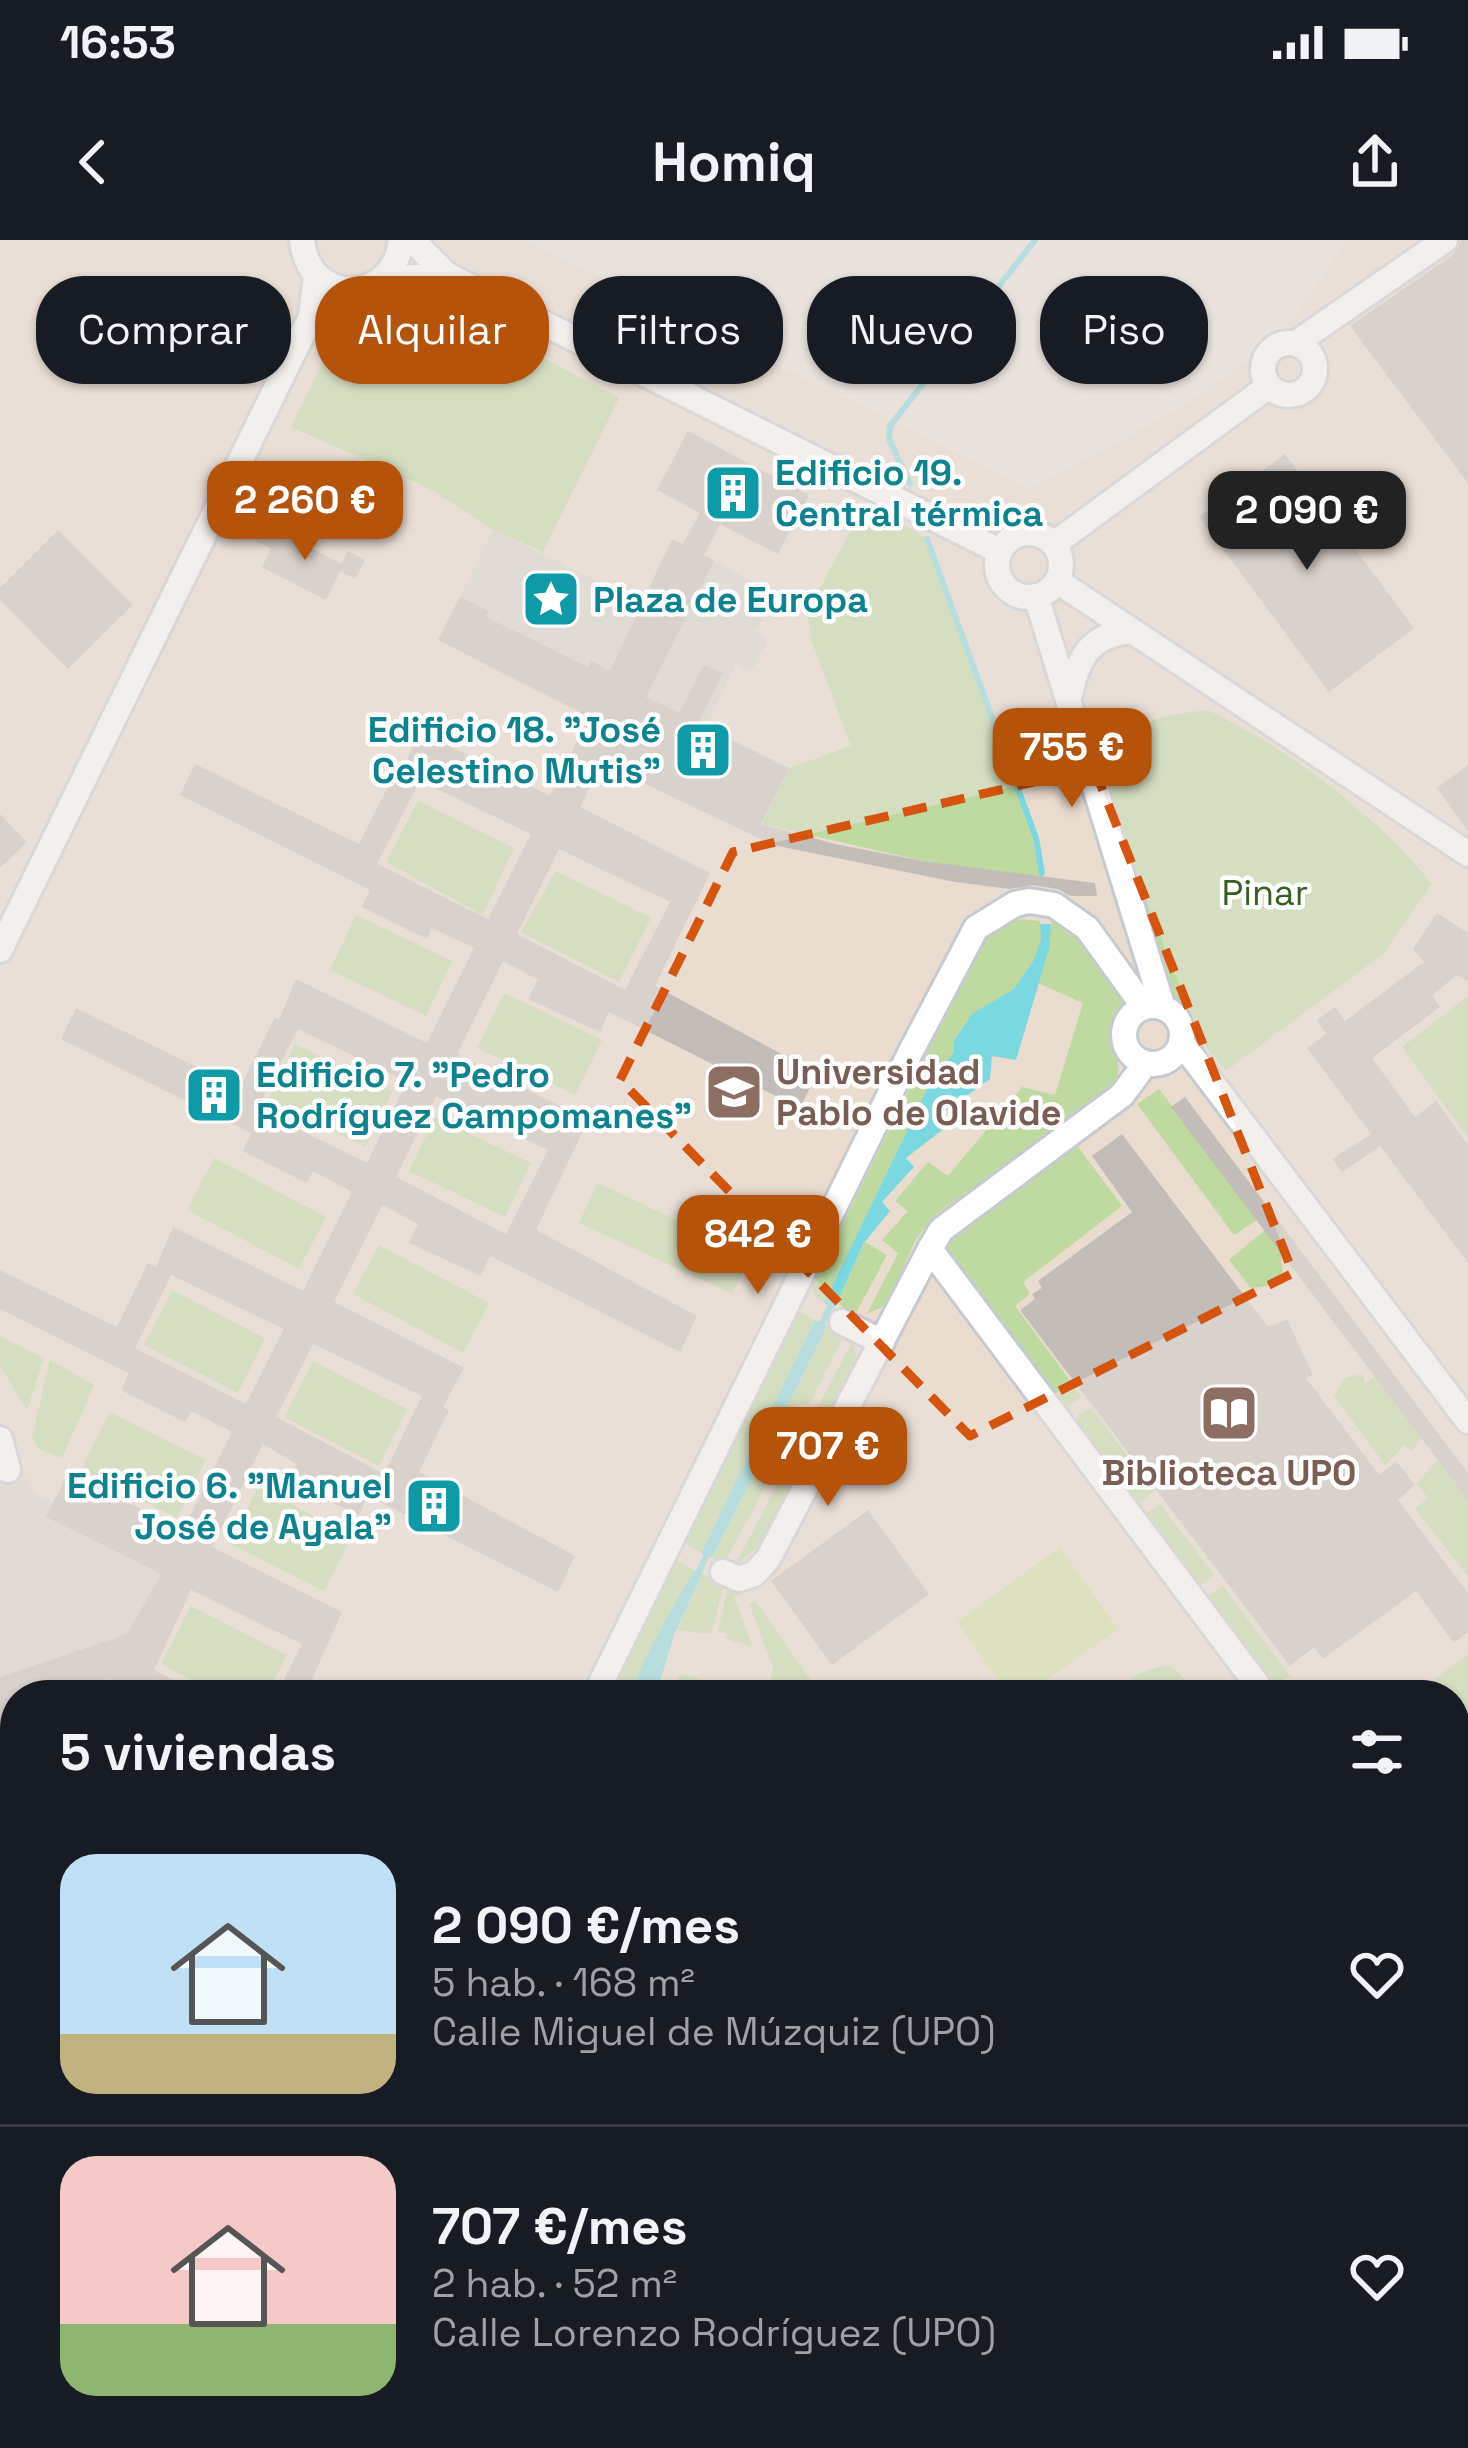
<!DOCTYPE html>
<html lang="es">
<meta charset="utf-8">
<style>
body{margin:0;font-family:"Space Grotesk",sans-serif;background:#242831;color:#f1f3f6;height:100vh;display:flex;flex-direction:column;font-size:45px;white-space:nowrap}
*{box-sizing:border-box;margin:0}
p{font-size:39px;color:#9ea1a6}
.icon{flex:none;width:66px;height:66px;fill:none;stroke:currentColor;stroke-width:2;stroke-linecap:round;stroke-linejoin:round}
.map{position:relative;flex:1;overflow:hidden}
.panel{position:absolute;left:0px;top:1440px;width:1470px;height:768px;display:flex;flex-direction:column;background:#171b24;border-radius:48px 48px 0 0;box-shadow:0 3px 9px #0004}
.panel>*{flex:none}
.hud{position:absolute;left:36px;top:36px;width:1398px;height:108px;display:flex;gap:24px}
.price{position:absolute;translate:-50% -102px;padding:0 27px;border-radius:24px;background:#b45309;color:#fff;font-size:39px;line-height:78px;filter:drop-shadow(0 3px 6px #0008)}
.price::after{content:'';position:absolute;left:50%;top:72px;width:36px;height:27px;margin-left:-18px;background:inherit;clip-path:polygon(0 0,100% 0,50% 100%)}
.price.on{background:#222;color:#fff}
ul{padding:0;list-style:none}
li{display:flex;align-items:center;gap:36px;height:300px;padding:0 60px}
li+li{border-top:3px solid #363941}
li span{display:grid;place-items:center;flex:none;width:336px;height:240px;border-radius:36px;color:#555}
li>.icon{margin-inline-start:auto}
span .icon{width:144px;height:144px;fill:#fffc;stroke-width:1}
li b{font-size:51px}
h2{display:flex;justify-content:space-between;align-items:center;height:144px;padding:0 60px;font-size:51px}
.pill{padding:0 42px;border-radius:48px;background:#171b24;box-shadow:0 3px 9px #0004;font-size:42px;line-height:108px}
.pill.on{background:#b45309;color:#fff}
.status{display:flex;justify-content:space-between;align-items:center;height:84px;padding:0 60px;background:#171b24;direction:ltr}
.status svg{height:33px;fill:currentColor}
header{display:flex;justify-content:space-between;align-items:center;height:156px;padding:0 60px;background:#171b24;font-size:54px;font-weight:600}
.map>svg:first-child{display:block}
.education{fill:#eadcce}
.green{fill:#bedaa0}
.pitch{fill:#d0e09d}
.plaza{fill:#d7d3cf}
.water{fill:#7cd8e0}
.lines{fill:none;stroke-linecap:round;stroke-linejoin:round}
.stream{stroke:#7cd8e0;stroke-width:6}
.building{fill:#c3bdb9;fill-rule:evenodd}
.minor-casing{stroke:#c5cad1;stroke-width:30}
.minor{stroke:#fff;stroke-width:24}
.marked{fill:none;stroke:#d5540f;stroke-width:9;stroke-dasharray:24 15;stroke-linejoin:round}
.labels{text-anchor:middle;stroke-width:9;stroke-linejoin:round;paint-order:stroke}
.culture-label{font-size:36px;font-weight:bold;fill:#0d838f;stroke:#fff;text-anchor:start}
.park-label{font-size:36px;fill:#395e22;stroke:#fff}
.education-label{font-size:36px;font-weight:bold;fill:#785e54;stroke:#fff;text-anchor:start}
</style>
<div class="status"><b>16:53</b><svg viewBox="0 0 49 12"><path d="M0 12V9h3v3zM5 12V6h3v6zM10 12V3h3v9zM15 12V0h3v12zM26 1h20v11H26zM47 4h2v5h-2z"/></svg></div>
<header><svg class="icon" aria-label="back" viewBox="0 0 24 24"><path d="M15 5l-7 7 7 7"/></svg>Homiq<svg class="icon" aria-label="share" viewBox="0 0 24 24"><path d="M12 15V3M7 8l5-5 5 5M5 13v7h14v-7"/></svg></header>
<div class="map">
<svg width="1468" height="2208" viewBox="0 0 1468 2208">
<rect width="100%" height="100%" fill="#eae2dd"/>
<polygon class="education" points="0,0 525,0 1029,249 1174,172 1279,99 1346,0 1468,0 1468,1875 1455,1888 1455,1455 15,1455 15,2193 1151,2193 1136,2208 0,2208"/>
<g class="green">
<polygon points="399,66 449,68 619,158 543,312 493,290 430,249 291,187 340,88"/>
<polygon points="868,269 887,274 927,299 1036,598 1042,638 923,621 762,584 789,528 851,506 811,399 807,372 854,285"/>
<path d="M 1208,470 C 1289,509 1375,574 1432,644 L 1383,714 L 1226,831 L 1190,789 L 1170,748 L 1134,644 L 1100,516 C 1121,481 1171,474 1208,470 Z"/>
<polygon points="418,561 514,608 483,675 386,622"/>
<polygon points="556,631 651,678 619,742 521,692"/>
<polygon points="356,675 452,721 426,776 330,730"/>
<polygon points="1022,679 1040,681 1041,700 1033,721 1014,749 973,773 954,799 954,812 931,841 824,1063 815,1056 812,1047 980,706 1004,681"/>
<path d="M 1052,682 L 1070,693 L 1077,688 L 1127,762 C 1097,808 1128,807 1115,846 L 935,975 L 916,999 L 887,1065 L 867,1074 L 898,1013 L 882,1000 L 908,971 L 895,961 L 928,922 L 948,936 L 1022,847 L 1055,855 L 1083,763 L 1038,743 Z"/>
<polygon points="504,753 602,800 575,855 477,808"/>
<polygon points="1468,756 1468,898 1402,807"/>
<polygon points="295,804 393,851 366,907 268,860"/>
<polygon points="1159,849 1257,980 1234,995 1137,864"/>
<polygon points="435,877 531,923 505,977 409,931"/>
<polygon points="1076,904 1122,966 1023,1042 1030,1054 1015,1066 1082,1157 1065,1169 945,1009 950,1001"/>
<polygon points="214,918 326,977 299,1029 187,970"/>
<polygon points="597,943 751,1014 732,1054 579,983"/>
<polygon points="1265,990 1280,1010 1284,1044 1251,1048 1229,1020"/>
<polygon points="865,1002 887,1015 856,1073 836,1064"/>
<polygon points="379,1005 489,1063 463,1113 353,1054"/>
<polygon points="172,1050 265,1098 238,1153 144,1105"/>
<polygon points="797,1070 815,1080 701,1313 683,1302"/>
<path d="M 827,1086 L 844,1095 L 810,1163 L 794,1166 C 782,1224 752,1272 723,1324 L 712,1318 Z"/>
<polygon points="0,1096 44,1118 27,1170 0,1126"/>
<polygon points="854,1098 857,1126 765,1302 735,1325"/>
<polygon points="50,1120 94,1145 62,1218 38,1209 32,1197"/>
<polygon points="313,1121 407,1169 379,1226 284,1177"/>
<polygon points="1362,1134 1365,1143 1375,1137 1422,1199 1411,1211 1405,1205 1385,1225 1334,1156 1345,1138"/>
<polygon points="1091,1167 1154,1251 1137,1264 1074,1179"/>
<polygon points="110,1172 206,1220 177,1278 81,1229"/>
<polygon points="1438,1220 1468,1260 1468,1336 1415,1269 1428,1258 1416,1243"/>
<polygon points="258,1247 352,1296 324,1351 229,1303"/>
<polygon points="1160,1264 1214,1335 1199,1347 1145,1274"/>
<polygon points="674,1319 694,1330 648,1425 634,1441 632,1455 604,1455"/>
<polygon points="702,1334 724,1343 711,1394 677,1390"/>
<polygon points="729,1342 745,1352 734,1357 753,1407 726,1399 727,1394 718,1391"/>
<polygon points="1223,1346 1290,1436 1274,1447 1207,1357"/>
<polygon points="755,1360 817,1449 817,1455 767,1455 773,1427 749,1364"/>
<polygon points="191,1366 287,1415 267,1455 221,1455 161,1424"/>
<polygon points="1468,1415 1468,1663 1455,1662 1455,1455 1403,1455 1426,1445"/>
<path d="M 1170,1425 L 1196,1450 L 1207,1455 L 1111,1455 C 1129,1437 1145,1428 1170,1425 Z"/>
<polygon points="680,1434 764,1455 765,1455 674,1455"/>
<polygon points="1151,2193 1377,2193 1378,2208 1136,2208"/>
</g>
<g class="pitch">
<polygon points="1060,1307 1118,1389 1026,1455 1008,1455 957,1382"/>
<polygon points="15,1704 15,1752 0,1757 0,1710"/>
<polygon points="0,1786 15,1829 15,1874 0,1879"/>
<polygon points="935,2193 928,2208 639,2208 640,2202 624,2194"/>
</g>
<g class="plaza">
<polygon points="493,290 642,362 610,431 591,422 588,427 486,377 488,371 460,357"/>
<polygon points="714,321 776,354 755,392 768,399 751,432 736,424 706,487 646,457"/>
<polygon points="20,1226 32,1252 53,1262 47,1277 161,1334 127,1394 0,1437 0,1232"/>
</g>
<g class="water">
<polygon points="1040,684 1051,684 1049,709 1016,820 992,816 990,839 940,875 946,887 906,918 914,927 882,962 890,971 864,1003 834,1069 824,1063 931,841 954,812 954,800 973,773 1014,749 1033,721 1041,700"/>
<polygon points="815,1080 827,1086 712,1318 701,1313"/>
<path d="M 694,1330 L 702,1334 L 674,1395 L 656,1455 L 632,1455 C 636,1429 678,1359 694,1330 Z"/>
</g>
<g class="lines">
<g class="stream">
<polyline points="910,244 889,199 890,186 1035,0"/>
<polyline points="927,299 1036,598 1042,633"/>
<polyline points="820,1088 832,1062"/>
<polyline points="697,1335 710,1309"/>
<polyline points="317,2208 320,2193"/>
</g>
</g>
<g class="building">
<polygon points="1461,0 1468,0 1468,243 1350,86 1454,14"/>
<path d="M 688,191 L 809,255 L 778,314 L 720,284 L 704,315 L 714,321 L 646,457 L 679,473 L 703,425 L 723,433 L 698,483 L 789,528 L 761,584 L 835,604 L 923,621 L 1095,643 L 1097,656 L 1070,656 L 1058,649 L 1032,645 L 1010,649 L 955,642 L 773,605 L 602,523 L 580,567 L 710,633 L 655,746 L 817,833 L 800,868 L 609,772 L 600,792 L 528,759 L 538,740 L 503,721 L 457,814 L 588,880 L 536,990 L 697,1076 L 680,1112 L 490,1016 L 481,1036 L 409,1003 L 418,984 L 382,965 L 334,1062 L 464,1128 L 443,1167 L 449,1170 L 419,1232 L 575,1316 L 558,1352 L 368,1256 L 359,1275 L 287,1242 L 296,1224 L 263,1204 L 212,1307 L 342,1372 L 305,1455 L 276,1455 L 302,1404 L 191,1350 L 154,1430 L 201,1455 L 137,1455 L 108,1439 L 70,1451 L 71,1455 L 15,1455 L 15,1475 L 0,1480 L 0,1437 L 127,1394 L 161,1334 L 46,1277 L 68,1233 L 183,1290 L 232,1192 L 191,1171 L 185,1182 L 121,1150 L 129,1133 L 0,1069 L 0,1030 L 117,1087 L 148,1023 L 156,1027 L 173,987 L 303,1051 L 352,952 L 313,931 L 307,943 L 243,911 L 251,893 L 61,799 L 76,768 L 240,848 L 275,777 L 279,780 L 296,739 L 427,803 L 474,708 L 432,688 L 427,699 L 362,667 L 370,650 L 180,555 L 195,524 L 359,604 L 397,529 L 402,532 L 419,491 L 550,556 L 589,477 L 438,400 L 460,357 L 489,371 L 486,377 L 588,427 L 591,421 L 610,431 L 672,299 L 683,304 L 700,273 L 657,250 ZM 420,541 L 531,594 L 488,679 L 377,624 ZM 559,609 L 670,662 L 625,750 L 517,694 ZM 298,789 L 407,842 L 367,923 L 257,869 ZM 436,856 L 548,910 L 506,994 L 396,937 ZM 171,1035 L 284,1089 L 246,1164 L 135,1108 ZM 313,1104 L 422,1156 L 384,1234 L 276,1177 Z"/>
<polygon points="1285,214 1414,388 1329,452 1199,277"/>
<polygon points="263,284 342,324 348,311 365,320 355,339 340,331 326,360 262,327 271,309 255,300"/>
<polygon points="58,290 133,365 68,429 0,360 0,348"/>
<polygon points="1468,525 1468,591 1437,548"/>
<polygon points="0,574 27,602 0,628"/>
<polygon points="1437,673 1468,693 1468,742 1457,735 1432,755 1440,767 1372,818 1415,877 1436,861 1468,905 1468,1023 1380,906 1342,932 1332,919 1371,894 1307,808 1326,794 1317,780 1335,767 1345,781 1424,722 1413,709"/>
<polygon points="1185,857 1468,1233 1468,1260 1171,867"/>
<polygon points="1122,894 1268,1087 1287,1079 1313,1135 1306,1138 1379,1235 1396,1221 1415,1245 1398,1260 1468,1353 1468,1392 1454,1403 1416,1351 1323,1419 1314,1407 1290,1426 1020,1070 1035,1059 1032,1054 1042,1048 1038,1041 1132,972 1092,916"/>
<polygon points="868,1270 929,1354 832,1425 771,1341"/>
</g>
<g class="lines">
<g class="minor-casing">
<g id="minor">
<path d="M 302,0 C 308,66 394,66 401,0"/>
<polyline points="412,0 447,35 999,311"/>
<polyline points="384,39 447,35"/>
<circle cx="1289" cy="129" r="26"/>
<polyline points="1296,103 1445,0"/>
<circle cx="1029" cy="325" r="32"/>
<polyline points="1054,304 1269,146"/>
<polyline points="1057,341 1468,614"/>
<polyline points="1036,356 1163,768"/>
<path d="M 1070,454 C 1079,415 1091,395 1132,391"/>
<polyline points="0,710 311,77 316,35"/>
<circle cx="1153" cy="795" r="29"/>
<polyline points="1181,802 1468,1181"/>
<polyline points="1145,824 1122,855 941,990 930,1009 1265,1455"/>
<polyline points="842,1082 882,1102"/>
<polyline points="0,1199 8,1230"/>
<polyline points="723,1332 739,1339 754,1334 768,1319 930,1009"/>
<polyline points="595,1455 910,813 976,688 1015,664 1029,661 1054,665 1087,688 1144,767"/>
<polyline points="1455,1671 1468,1674"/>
<polyline points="0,1997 15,1992"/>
</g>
</g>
<use href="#minor" class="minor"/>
</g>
<path d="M0 0H1468V2208H0ZM 1094,528 L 1293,1033 L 970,1196 L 620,840 L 733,612 Z" fill="#eae2dd" fill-opacity=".55" fill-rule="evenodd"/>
<path class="marked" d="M 1094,528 L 1293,1033 L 970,1196 L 620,840 L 733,612 Z"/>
<defs>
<g id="building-square" transform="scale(3)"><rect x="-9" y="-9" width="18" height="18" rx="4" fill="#0f9aa8" stroke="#fff"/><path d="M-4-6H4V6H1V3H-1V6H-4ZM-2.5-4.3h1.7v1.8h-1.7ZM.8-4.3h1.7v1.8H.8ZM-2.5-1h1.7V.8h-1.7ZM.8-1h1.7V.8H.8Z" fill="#fff"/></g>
<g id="sight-square" transform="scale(3)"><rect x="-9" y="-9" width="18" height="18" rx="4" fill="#0f9aa8" stroke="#fff"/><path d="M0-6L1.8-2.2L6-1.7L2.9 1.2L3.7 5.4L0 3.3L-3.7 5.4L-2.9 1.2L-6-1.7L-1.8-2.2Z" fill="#fff"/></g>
<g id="university-square" transform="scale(3)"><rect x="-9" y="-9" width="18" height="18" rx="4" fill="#8d6e63" stroke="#fff"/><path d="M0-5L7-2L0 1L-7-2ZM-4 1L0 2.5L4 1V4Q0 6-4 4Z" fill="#fff"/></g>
<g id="library-square" transform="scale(3)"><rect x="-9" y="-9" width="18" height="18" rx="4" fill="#8d6e63" stroke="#fff"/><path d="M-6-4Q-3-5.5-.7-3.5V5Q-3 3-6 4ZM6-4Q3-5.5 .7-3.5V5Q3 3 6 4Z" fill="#fff"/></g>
</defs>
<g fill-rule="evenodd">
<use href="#building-square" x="733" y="253"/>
<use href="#sight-square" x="551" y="359"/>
<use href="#building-square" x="703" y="510"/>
<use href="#university-square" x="734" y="852"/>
<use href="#building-square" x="214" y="855"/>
<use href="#library-square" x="1229" y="1173"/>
<use href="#building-square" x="434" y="1266"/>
</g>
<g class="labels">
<g class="culture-label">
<text x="775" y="245">Edificio 19.<tspan x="775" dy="41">Central térmica</tspan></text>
<text x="593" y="372">Plaza de Europa</text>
<text x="661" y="502" text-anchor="end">Edificio 18. "José<tspan x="661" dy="41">Celestino Mutis"</tspan></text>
<text x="256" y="847">Edificio 7. "Pedro<tspan x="256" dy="41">Rodríguez Campomanes"</tspan></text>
<text x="392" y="1258" text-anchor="end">Edificio 6. "Manuel<tspan x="392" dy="41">José de Ayala"</tspan></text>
</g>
<g class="park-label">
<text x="1265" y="665">Pinar</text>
</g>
<g class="education-label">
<text x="776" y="844">Universidad<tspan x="776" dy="41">Pablo de Olavide</tspan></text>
<text x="1229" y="1245" text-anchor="middle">Biblioteca UPO</text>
</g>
</g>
</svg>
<b class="price" style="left:305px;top:323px">2 260 €</b>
<b class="price on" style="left:1307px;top:333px">2 090 €</b>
<b class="price" style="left:1072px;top:570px">755 €</b>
<b class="price" style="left:758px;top:1057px">842 €</b>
<b class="price" style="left:828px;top:1269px">707 €</b>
<div class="hud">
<a class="pill">Comprar</a>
<a class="pill on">Alquilar</a>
<a class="pill">Filtros</a>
<a class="pill">Nuevo</a>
<a class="pill">Piso</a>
</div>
<section class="panel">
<h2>5 viviendas<svg class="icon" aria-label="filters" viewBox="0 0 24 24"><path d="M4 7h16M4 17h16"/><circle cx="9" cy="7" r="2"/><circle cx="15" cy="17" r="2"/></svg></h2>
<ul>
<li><span style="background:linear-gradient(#bfe0f5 75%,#c2b280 0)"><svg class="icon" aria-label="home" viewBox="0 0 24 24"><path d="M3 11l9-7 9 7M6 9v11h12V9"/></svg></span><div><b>2 090 €/mes</b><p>5 hab. · 168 m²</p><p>Calle Miguel de Múzquiz (UPO)</p></div><svg class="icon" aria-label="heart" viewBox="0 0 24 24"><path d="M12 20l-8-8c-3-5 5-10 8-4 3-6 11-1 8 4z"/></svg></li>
<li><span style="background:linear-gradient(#f6c9c9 70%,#8fb573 0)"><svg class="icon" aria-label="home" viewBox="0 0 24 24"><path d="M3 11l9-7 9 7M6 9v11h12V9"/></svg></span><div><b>707 €/mes</b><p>2 hab. · 52 m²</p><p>Calle Lorenzo Rodríguez (UPO)</p></div><svg class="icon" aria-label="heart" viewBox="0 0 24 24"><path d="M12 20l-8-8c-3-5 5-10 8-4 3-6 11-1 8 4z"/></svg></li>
</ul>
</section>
</div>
